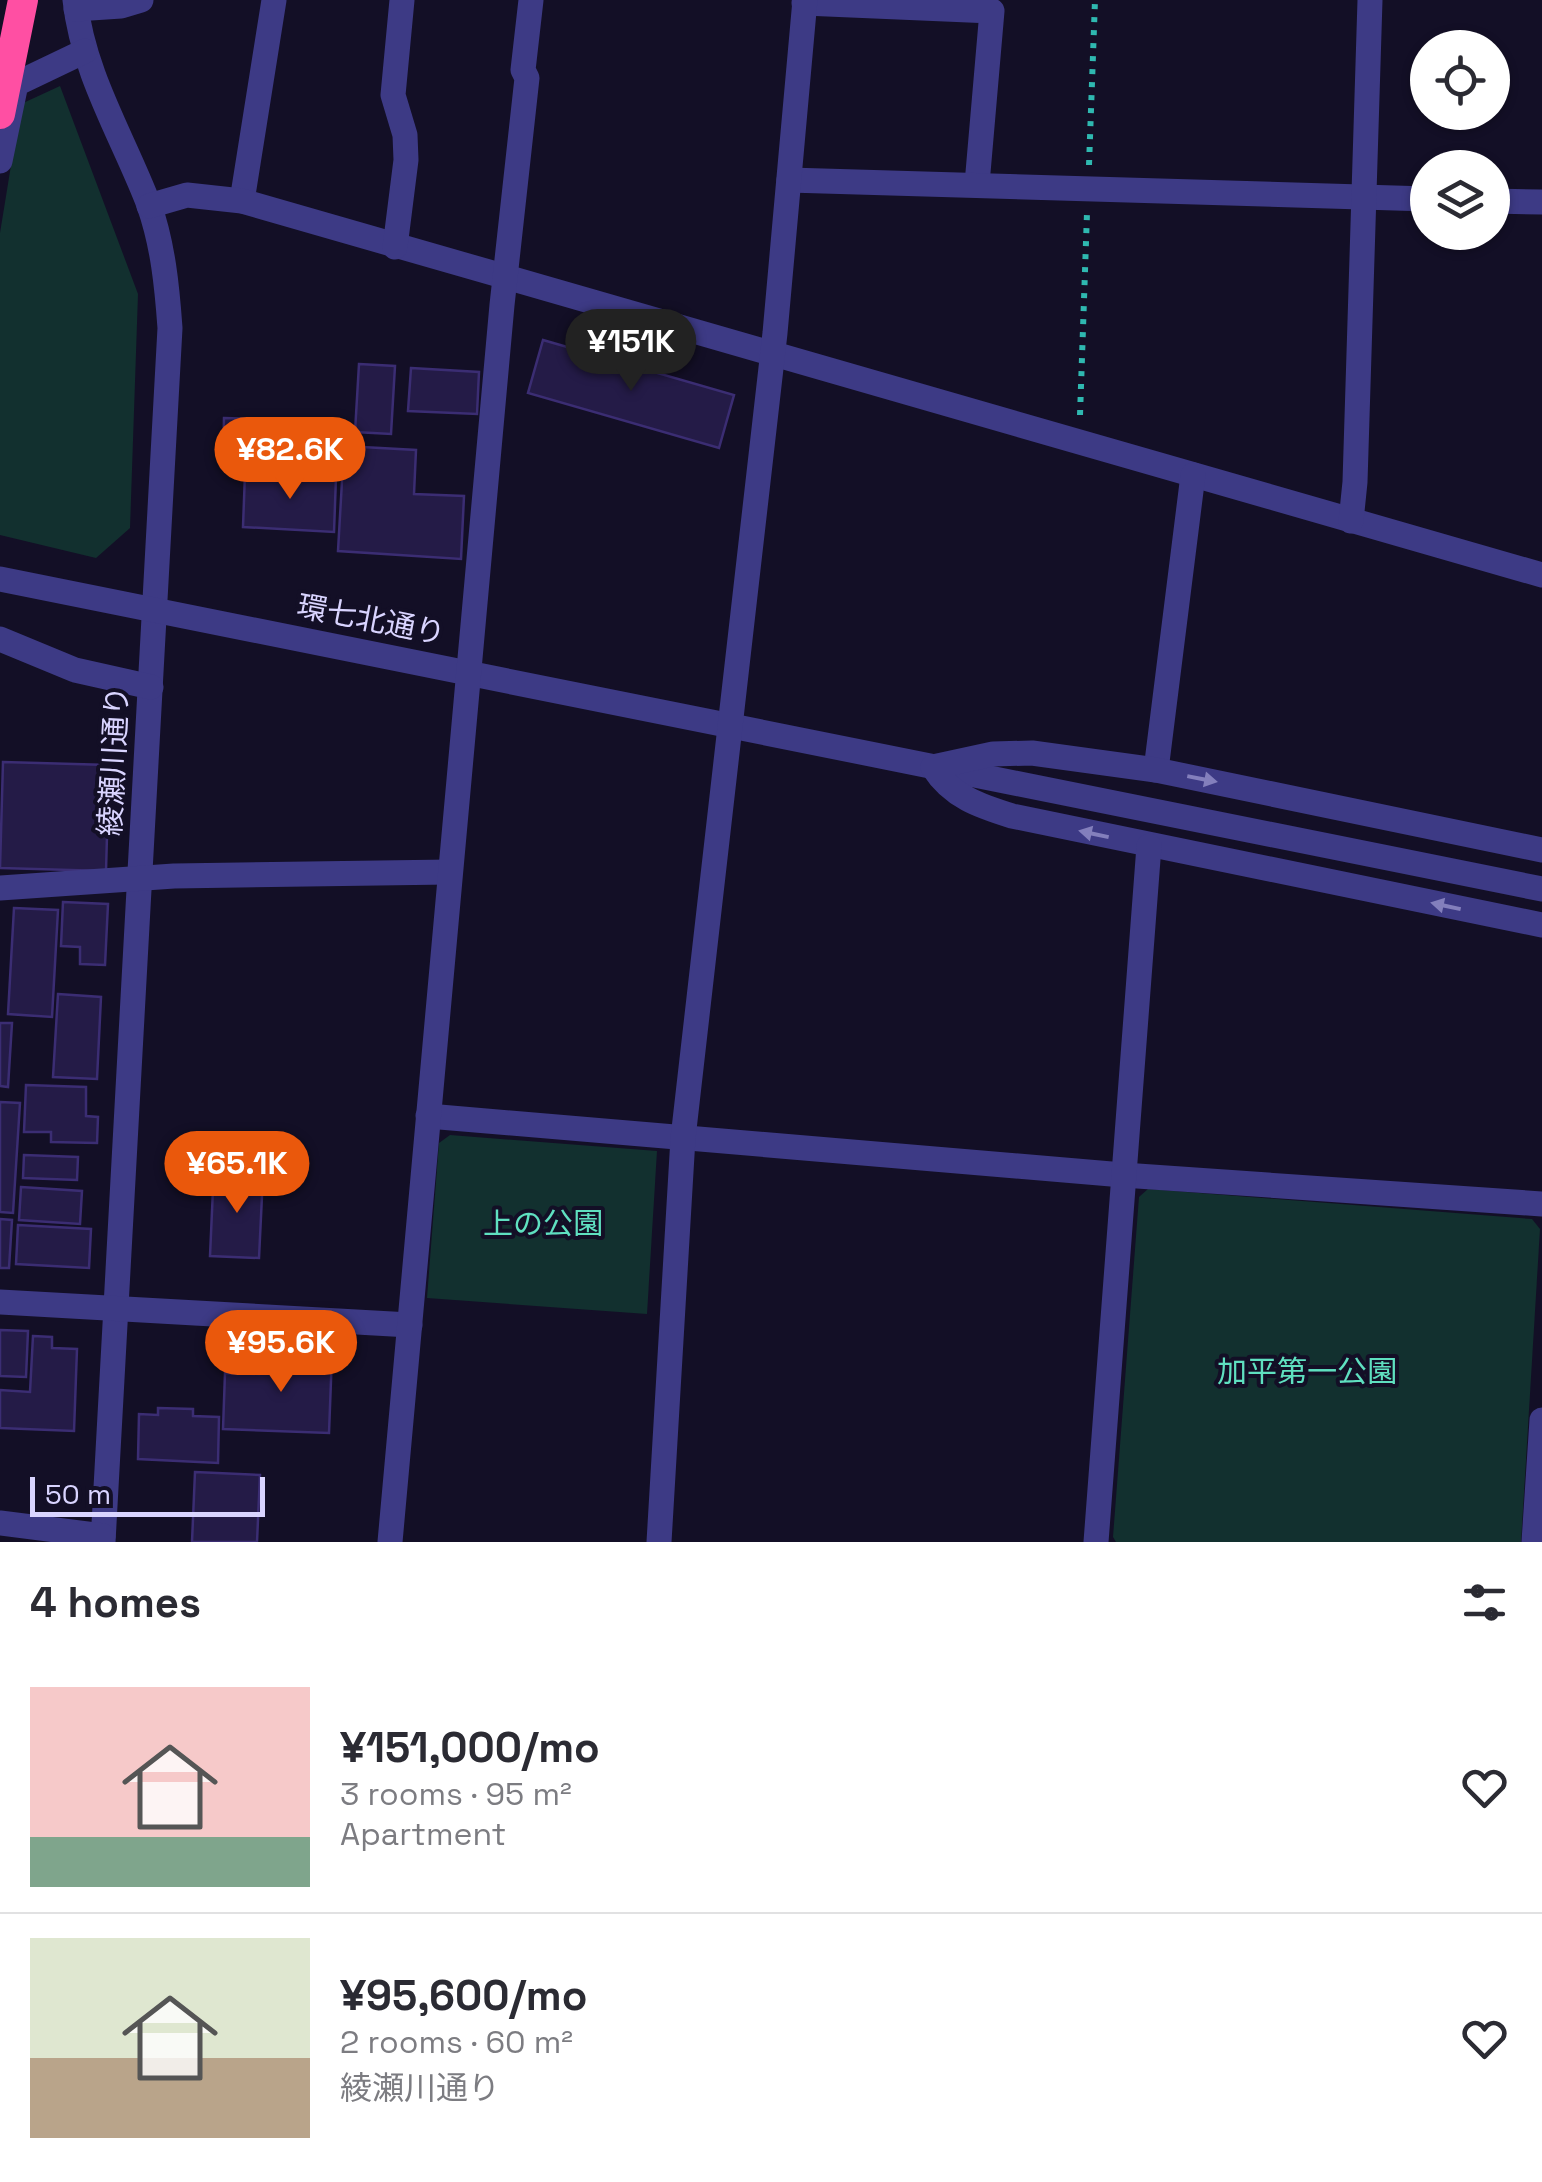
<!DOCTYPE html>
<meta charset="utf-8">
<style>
body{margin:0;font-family:"Space Grotesk","Noto Sans JP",sans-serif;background:#f7f7f7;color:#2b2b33;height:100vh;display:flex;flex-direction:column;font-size:38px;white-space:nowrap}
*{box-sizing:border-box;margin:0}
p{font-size:32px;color:#7c7c81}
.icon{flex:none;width:55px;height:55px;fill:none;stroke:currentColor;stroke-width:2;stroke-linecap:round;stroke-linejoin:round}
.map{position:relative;height:1542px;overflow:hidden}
.details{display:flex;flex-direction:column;background:#fff;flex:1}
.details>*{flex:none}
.fabs{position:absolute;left:1410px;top:30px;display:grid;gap:20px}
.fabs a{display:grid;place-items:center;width:100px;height:100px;border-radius:50%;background:#fff;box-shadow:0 2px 8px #0004;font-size:50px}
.scale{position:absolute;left:30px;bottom:25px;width:235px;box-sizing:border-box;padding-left:10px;border:5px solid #d9d4ff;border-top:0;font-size:28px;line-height:35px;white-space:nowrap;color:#d9d4ff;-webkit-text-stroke:8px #130f26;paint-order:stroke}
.price{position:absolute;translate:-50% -85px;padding:0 22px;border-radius:35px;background:#ea580c;color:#fff;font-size:32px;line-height:65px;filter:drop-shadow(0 2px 5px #0008)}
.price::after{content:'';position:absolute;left:50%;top:60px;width:30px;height:22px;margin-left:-15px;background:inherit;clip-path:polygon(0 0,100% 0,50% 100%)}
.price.active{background:#222;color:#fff}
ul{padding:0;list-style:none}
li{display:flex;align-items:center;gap:30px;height:250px;padding:0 30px}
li+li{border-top:2px solid #e1e1e2}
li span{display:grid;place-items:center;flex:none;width:280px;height:200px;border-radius:0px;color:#555}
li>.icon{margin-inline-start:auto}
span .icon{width:120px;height:120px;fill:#fffc;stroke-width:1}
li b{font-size:42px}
h2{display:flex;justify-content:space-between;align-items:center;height:120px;padding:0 30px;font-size:42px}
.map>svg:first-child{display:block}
.green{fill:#12302f}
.building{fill:#241b47;stroke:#3b2d73;stroke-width:2.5}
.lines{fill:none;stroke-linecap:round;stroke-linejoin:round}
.path{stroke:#2fb8b0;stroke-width:6;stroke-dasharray:5 8;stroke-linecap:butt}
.minor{stroke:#3d3a85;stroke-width:25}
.highway{stroke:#ff4fa3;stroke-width:30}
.oneway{fill:#837fbc}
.labels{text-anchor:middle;stroke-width:8;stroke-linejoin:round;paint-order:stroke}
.street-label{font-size:30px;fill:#d9d4ff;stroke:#130f26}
.park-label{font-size:30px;fill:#5fe0c0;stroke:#130f26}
</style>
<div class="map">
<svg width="1542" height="1542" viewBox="0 0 1542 1542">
<rect width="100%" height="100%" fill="#130f26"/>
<g class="green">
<polygon points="60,86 138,294 130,528 96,558 0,535 0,233 21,104"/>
<polygon points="450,1135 657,1151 647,1314 427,1298 439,1143"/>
<polygon points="1148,1189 1532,1219 1540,1229 1521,1542 1116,1542 1113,1537 1139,1197"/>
</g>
<g class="building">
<polygon points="543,340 734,395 719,448 528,393"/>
<polygon points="359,364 395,366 391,434 355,432"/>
<polygon points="411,368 479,372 477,414 408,411"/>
<polygon points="224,418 329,421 328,464 223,462"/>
<polygon points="344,446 416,450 414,494 464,496 461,559 338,551"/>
<polygon points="245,473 336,477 334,532 243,527"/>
<polygon points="3,762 109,765 106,871 0,868"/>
<polygon points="63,902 108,904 105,965 80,964 80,947 61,946"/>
<polygon points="14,908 58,910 52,1017 8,1014"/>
<polygon points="58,994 101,997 97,1079 53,1077"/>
<polygon points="0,1023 12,1023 8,1087 0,1086"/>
<polygon points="26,1085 86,1087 86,1116 98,1117 97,1143 51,1142 51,1132 24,1132"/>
<polygon points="0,1102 20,1103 13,1213 0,1212"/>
<polygon points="24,1155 78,1157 77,1180 23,1178"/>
<polygon points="218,1173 263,1175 259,1258 210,1256 213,1189 217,1189"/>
<polygon points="21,1187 82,1191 80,1224 19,1220"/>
<polygon points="0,1219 12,1220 9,1268 0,1268"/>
<polygon points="18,1225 91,1229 89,1268 16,1264"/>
<polygon points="0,1330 28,1331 26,1377 0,1376"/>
<polygon points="33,1336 52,1337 52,1348 77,1349 74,1431 0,1428 0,1390 30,1392"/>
<polygon points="282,1352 332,1354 329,1433 223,1429 225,1373 259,1374 259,1364 268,1364 269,1354"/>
<polygon points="158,1408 193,1409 193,1416 219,1417 218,1463 138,1459 139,1414 158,1415"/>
<polygon points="195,1472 260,1475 257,1542 192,1542"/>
</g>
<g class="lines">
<g class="path">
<polyline points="1089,165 1095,0"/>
<polyline points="1080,415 1087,213"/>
</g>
<g class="minor">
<path d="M 75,0 C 83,74 123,137 149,205 C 163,245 167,286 170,328 L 103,1542"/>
<polyline points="804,3 992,11 977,184"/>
<polyline points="76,9 121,6 141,0"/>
<polyline points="0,161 16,84 85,51"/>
<polyline points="789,180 1428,199"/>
<polyline points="242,201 274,0"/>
<polyline points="1492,201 1542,202"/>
<polyline points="149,206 187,195 242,201 1542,575"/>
<polyline points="395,247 406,160 405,135 393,95 402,0"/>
<polyline points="1351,521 1355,482 1370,0"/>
<polyline points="0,579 1542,889"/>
<polyline points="0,639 75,670 151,687"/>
<polyline points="1156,770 1193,475"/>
<path d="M 1542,850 L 1156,770 L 1032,753 L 993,754 L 933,767 C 952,797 980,806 1012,816 L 1542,925"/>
<polyline points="0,888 174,876 450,872"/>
<polyline points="428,1116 1123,1175 1542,1204"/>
<polyline points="0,1302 410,1325"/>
<polyline points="0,1523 103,1536"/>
<polyline points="390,1542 502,305 527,78 523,70 531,0"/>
<polyline points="659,1542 683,1138 775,333 805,0"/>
<polyline points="1096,1542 1149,846"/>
<polyline points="1534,1542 1542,1420"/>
</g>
<polyline class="highway" points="0,114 23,0"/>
</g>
<defs><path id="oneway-solid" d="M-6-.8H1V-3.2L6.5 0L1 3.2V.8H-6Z" transform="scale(2.5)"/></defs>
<g class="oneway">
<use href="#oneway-solid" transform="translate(1202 779) rotate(11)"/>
<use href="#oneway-solid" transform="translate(1094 834) rotate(-168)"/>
<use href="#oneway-solid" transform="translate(1446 906) rotate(-168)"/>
</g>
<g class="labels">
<g class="street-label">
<text transform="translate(371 620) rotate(11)" y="10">環七北通り</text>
<text transform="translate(114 761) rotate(-87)" y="10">綾瀬川通り</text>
</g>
<g class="park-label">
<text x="543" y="1234">上の公園</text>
<text x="1307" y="1382">加平第一公園</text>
</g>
</g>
</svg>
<div class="fabs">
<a><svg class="icon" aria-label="locate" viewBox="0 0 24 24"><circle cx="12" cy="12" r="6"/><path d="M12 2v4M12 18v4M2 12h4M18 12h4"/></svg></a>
<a><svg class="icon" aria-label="layers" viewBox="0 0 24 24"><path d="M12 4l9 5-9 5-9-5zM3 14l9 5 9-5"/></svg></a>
</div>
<div class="scale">50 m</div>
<b class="price active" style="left:631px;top:394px">¥151K</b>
<b class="price" style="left:290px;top:502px">¥82.6K</b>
<b class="price" style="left:237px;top:1216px">¥65.1K</b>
<b class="price" style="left:281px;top:1395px">¥95.6K</b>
</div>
<section class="details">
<h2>4 homes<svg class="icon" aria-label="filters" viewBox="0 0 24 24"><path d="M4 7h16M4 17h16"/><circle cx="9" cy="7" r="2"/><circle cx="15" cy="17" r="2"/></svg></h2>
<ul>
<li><span style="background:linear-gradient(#f6c9c9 75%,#7fa58c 0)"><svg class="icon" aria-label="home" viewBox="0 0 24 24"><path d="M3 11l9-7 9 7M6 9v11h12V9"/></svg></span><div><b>¥151,000/mo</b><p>3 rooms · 95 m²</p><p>Apartment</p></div><svg class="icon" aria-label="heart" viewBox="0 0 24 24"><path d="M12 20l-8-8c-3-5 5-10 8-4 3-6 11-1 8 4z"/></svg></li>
<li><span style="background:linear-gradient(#dfe7d0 60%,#b9a48a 0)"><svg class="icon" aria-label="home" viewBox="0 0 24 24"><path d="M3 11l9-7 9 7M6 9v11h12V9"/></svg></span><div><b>¥95,600/mo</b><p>2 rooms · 60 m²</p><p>綾瀬川通り</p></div><svg class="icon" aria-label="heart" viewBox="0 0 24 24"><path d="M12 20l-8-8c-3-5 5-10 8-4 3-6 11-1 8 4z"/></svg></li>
</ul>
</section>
